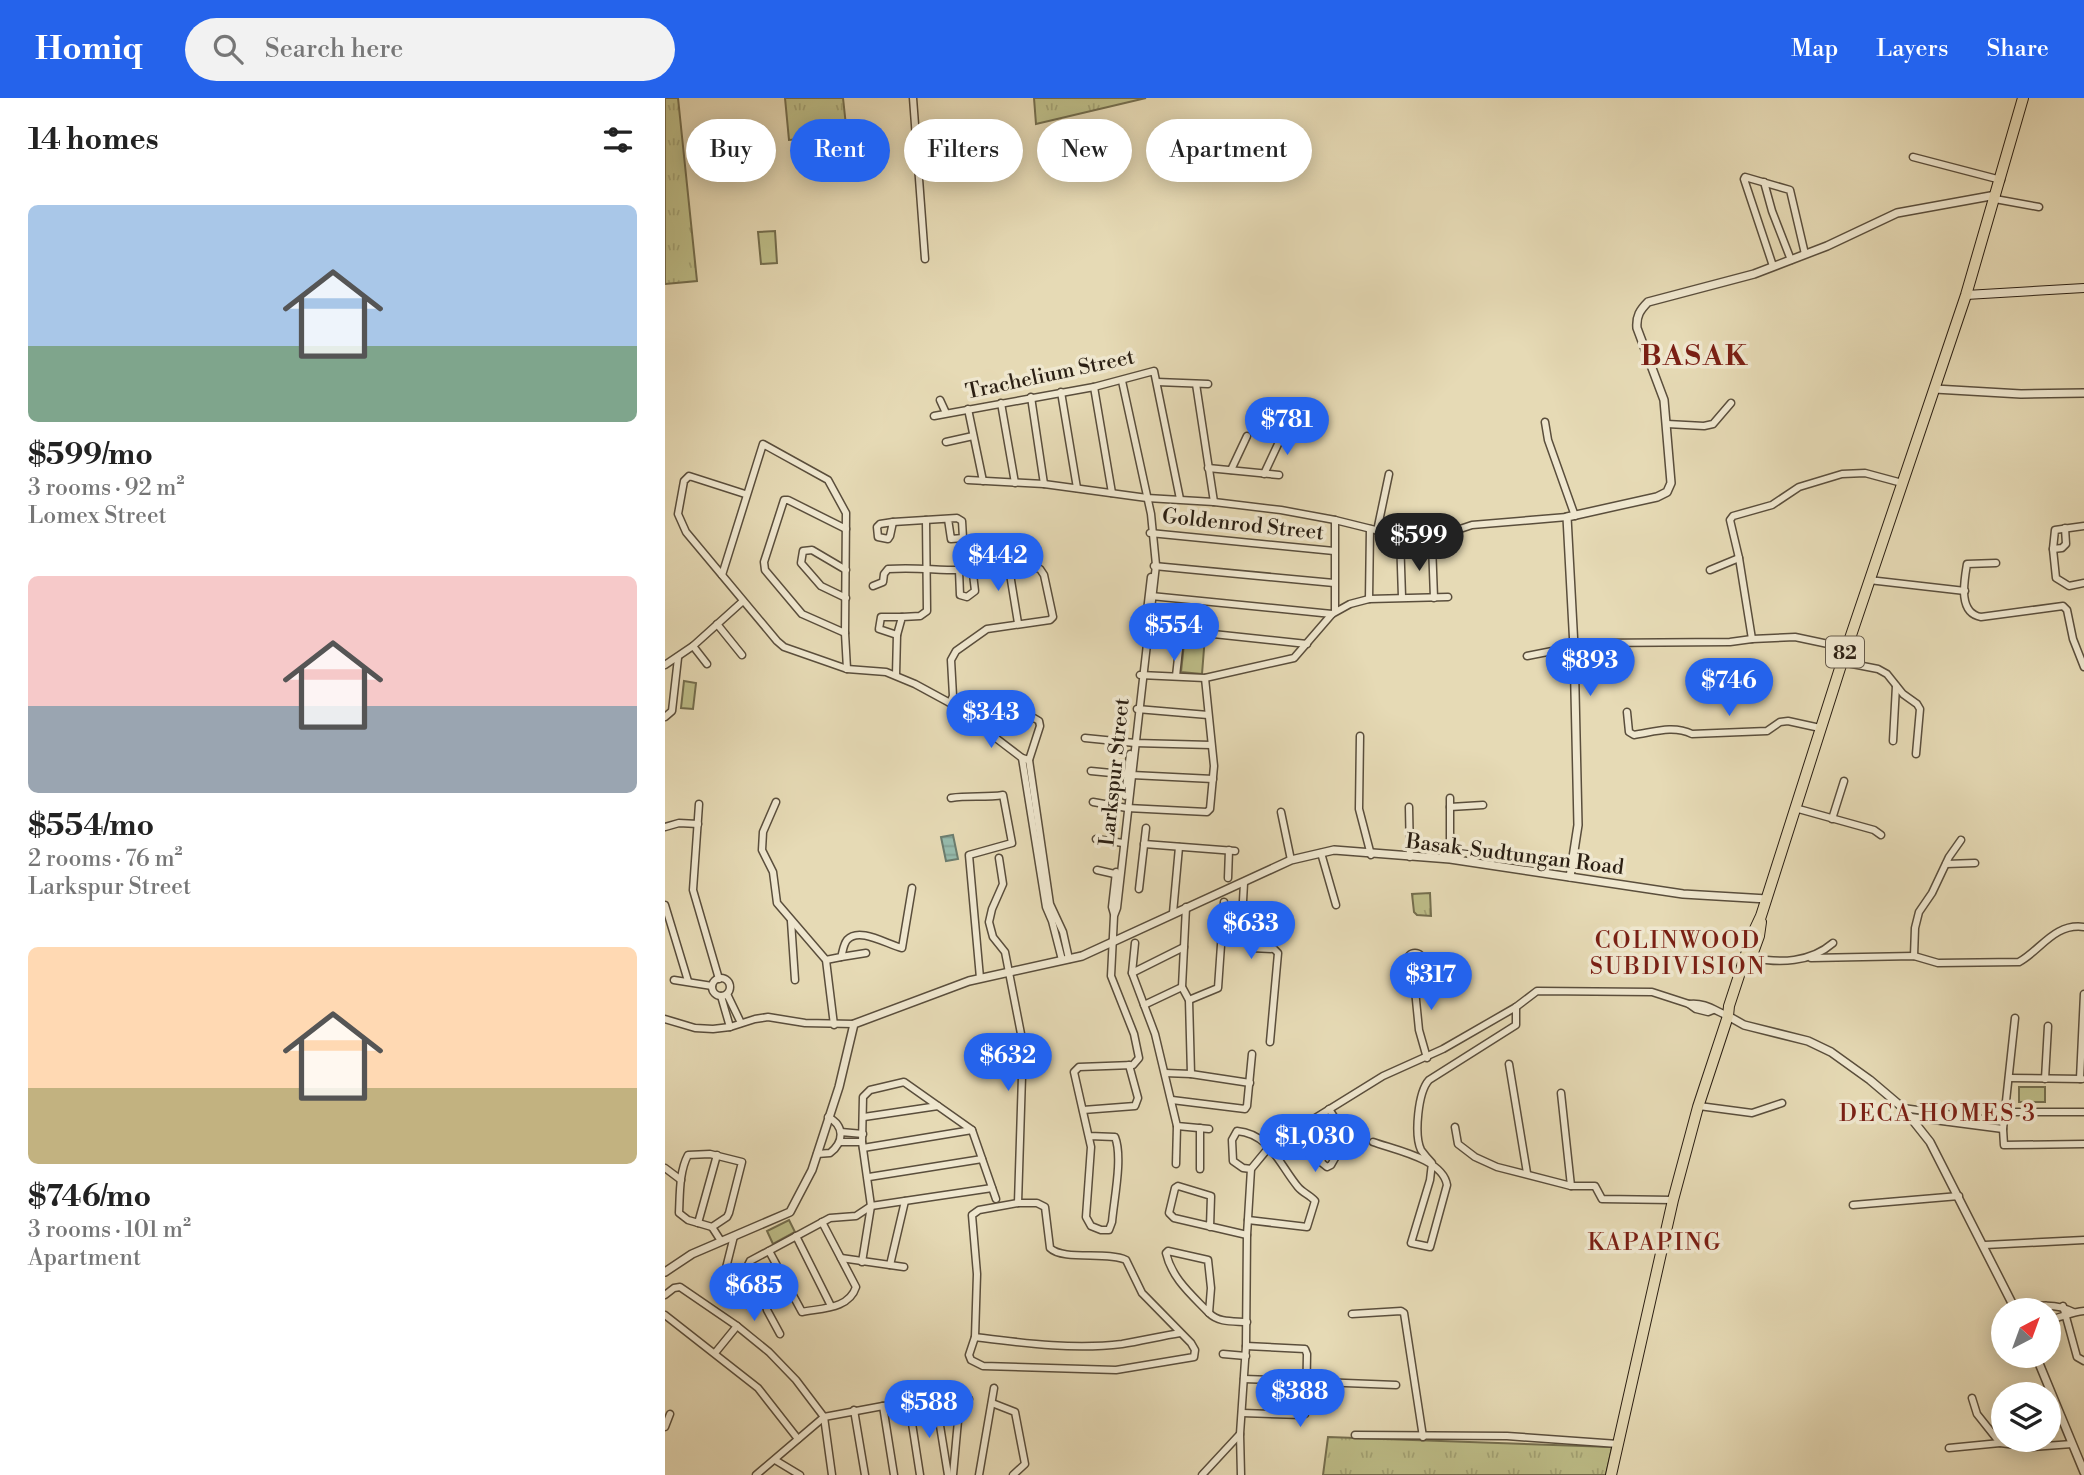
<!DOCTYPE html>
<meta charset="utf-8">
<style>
body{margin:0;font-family:"Libre Bodoni",serif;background:#f2f2f2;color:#222;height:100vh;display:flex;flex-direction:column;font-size:26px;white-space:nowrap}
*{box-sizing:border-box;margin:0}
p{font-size:23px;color:#767676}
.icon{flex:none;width:38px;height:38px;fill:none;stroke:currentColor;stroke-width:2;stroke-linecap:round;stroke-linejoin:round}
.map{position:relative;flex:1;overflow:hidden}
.details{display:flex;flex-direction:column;background:#fff;width:665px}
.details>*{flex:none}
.guide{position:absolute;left:21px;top:21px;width:665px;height:63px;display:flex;gap:14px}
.needle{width:46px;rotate:41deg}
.controls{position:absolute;left:1326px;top:1200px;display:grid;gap:14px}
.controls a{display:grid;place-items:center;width:70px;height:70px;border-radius:50%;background:#fff;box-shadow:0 4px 18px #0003;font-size:35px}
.price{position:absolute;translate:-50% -60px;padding:0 16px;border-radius:24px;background:#2563eb;color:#fff;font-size:23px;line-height:46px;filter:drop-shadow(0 2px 4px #0008)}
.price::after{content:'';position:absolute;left:50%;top:42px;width:21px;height:16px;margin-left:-10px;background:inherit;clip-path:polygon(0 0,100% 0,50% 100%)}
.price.current{background:#222;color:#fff}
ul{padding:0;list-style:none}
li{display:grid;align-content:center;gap:14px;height:371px;padding:0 28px}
li span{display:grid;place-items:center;height:217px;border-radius:10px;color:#555}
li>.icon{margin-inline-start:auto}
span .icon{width:126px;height:126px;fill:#fffc;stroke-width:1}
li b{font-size:30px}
h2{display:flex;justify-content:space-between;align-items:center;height:84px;padding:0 28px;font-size:30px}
.pill{padding:0 24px;border-radius:32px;background:#fff;box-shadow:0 4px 18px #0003;font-size:24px;line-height:63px}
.pill.current{background:#2563eb;color:#fff}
header{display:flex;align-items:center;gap:42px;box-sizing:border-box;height:98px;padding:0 35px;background:#2563eb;color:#fff}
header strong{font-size:33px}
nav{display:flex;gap:38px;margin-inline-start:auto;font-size:24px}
.search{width:490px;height:63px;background:#f2f2f2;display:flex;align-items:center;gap:18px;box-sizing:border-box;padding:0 24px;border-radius:38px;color:#767676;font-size:26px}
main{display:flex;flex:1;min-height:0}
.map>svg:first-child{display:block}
.grass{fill:url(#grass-tufts);stroke:#746e4e;stroke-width:2}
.pitch{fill:#bdbd88;stroke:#746e4e;stroke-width:2}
.water{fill:url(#water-rules);stroke:#6b7d6f;stroke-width:2}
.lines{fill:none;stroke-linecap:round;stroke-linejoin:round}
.minor-casing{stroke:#5a4e3c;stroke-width:9}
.tertiary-casing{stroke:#5a4e3c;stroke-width:10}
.secondary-casing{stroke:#2b1f13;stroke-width:10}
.primary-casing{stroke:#2b1f13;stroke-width:12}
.minor{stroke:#efe7cf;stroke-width:6}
.tertiary{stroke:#efe7cf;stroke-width:7}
.secondary{stroke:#efe7cf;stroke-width:8}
.primary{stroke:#e6dab5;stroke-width:10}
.labels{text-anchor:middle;stroke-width:7;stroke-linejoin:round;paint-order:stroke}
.shield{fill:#efe7cf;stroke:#665b4b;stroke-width:2}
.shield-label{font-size:19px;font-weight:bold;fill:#2b1f13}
.street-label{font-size:21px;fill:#2b1f13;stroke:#efe7cf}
.neighbourhood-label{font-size:23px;letter-spacing:2px;fill:#7a1f14;stroke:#efe7cf}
.district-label{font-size:28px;font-weight:bold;letter-spacing:2px;fill:#7a1f14;stroke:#efe7cf}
</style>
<header>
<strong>Homiq</strong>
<div class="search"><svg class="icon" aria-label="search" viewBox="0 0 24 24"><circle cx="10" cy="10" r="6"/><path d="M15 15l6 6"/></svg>Search here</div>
<nav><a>Map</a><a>Layers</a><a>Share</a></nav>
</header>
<main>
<section class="details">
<h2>14 homes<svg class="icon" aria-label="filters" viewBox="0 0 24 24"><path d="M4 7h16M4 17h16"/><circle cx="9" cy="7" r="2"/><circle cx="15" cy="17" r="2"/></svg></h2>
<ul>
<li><span style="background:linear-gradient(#a9c7e8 65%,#7fa58c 0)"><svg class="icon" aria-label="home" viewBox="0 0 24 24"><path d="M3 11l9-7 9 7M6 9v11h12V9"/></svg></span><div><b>$599/mo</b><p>3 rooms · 92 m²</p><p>Lomex Street</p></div></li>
<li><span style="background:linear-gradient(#f6c9c9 60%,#9aa5b1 0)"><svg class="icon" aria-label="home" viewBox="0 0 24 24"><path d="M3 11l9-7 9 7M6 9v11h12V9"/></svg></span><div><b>$554/mo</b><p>2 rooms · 76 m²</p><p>Larkspur Street</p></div></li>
<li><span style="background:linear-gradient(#ffd9b3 65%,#c2b280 0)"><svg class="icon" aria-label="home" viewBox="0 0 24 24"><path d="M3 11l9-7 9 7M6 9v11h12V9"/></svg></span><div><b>$746/mo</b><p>3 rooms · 101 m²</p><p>Apartment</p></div></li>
</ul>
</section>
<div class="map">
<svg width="1419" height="1377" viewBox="0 0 1419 1377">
<defs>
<pattern id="grass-tufts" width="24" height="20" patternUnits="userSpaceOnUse" patternTransform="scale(1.75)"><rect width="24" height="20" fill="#bdbd88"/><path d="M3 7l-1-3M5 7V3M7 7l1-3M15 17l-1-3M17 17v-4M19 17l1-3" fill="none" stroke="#a3a274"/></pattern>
<pattern id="water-rules" width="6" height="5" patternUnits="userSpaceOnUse" patternTransform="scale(1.75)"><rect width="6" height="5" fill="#96bbad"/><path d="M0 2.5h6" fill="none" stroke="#81a094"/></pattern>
</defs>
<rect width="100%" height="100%" fill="#e6dab5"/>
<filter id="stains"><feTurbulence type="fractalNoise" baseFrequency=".00286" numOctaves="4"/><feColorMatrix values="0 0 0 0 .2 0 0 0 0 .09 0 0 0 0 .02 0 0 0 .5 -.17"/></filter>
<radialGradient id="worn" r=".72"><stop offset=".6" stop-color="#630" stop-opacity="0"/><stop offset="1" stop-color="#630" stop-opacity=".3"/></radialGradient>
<g class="grass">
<polygon points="0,0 13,0 32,183 0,186"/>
<polygon points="120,0 178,0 182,37 124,42"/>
<polygon points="369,0 481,0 371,26"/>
<polygon points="765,795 766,818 752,817 749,814 747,796"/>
<polygon points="663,1339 947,1349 941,1377 658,1377"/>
</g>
<g class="pitch">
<polygon points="110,133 112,165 96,166 93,134"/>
<polygon points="520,536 540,538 537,576 516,574"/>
<polygon points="19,583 31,585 28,611 16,610"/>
<rect x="1354" y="989" width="26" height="15"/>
<polygon points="124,1122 130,1134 108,1146 102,1133"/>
</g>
<polygon class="water" points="288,737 293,761 281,763 276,739"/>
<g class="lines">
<g class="minor-casing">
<g id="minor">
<polyline points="248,0 260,161"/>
<polyline points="1248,59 1336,82"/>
<polyline points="1099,84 1107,113 1126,162"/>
<polyline points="1330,101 1374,109"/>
<polyline points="1108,168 1079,81 1080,79 1125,92 1140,156"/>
<polyline points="492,284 543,286"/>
<polyline points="531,286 549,404"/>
<polyline points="429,289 447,395"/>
<polyline points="396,294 412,390"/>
<polyline points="366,299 379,386"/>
<polyline points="275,302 281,315"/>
<polyline points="336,305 350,385"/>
<polyline points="303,311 318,383"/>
<polyline points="269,318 429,289 489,273 515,401"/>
<polyline points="880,324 883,342 910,418"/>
<polyline points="1002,326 1039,328 1048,326 1066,305"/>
<polyline points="281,344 308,338"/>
<polyline points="543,370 614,377"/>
<polyline points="566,372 582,338"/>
<polyline points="599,376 621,329"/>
<polyline points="303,382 379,386 482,400 549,404 616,412 670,422 767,446 775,446 783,435 807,427 902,419"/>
<polyline points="80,396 24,378 19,383 13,416 21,434 112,543 119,549 182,571 221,574 250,586 285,605 357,660 364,662"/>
<polyline points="670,422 670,513"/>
<polyline points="228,424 292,420 297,423 298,440 286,441 283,421"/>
<polygon points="228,424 225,438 223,441 213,439 212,429 215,426"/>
<polyline points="1419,428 1390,432 1388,451 1391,480 1404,488 1419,485"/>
<polyline points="712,433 724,376"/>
<polyline points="485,435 669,453"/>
<polyline points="735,439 737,499"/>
<polyline points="767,446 769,500"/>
<polyline points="1388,451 1397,450 1401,446 1400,430"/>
<path d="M 1331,465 L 1302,466 C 1299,484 1293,515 1316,519 L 1398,508 L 1402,512 L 1408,541 L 1419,569"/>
<polyline points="489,468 669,485"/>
<polyline points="181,472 147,452 138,453 136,465 156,488 181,500"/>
<polygon points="294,472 305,472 308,476 310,493 302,499 295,497"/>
<polyline points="1045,472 1074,460"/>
<polyline points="57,477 98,346 163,382 181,415 180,535 182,571"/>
<polyline points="1204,482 1300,493"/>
<path d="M 208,488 L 218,484 L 219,476 L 223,471 C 248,469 269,472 294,472"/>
<polyline points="486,498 667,516"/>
<polyline points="704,501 705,431"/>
<polyline points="482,513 486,479"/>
<polyline points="52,526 77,557"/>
<polyline points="482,529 642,546"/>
<polyline points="180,535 137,516 100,472 99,464 119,402 123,402 181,431"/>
<polyline points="232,537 214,531 216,519 237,519"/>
<polyline points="1087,541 1074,460 1065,422 1068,418 1107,407 1134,389 1177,376 1200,375 1237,385"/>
<polyline points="28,548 42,566"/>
<polyline points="862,558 928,545 1065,544 1087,541 1130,539 1182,550"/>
<polyline points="1177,564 1213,571 1222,576 1238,596 1252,606 1255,611 1251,656"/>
<polyline points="0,567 28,548 78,503"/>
<polyline points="231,577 232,537 237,519 255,518 262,513 261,422"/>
<polyline points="475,577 540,580 629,560 667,516 685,506 704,501 783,499"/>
<polyline points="511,578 516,533"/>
<polyline points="285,605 288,598 286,562 291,553 322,531 385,522 388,519 379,477 375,471 371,470 345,476 353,525"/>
<polyline points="472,611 543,617"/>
<path d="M 962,614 L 964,634 L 969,637 C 989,634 1008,627 1027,636 L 1102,633 L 1115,624 L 1123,623 L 1155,630"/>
<polyline points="0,619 7,613 13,560"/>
<polyline points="357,624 369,620 374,623 375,628 364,662 385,806 398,834 404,861"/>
<polyline points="695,638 694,711 706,757"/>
<polyline points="420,640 470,645 546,647"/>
<polyline points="1228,643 1231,588"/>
<polyline points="357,660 381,809 387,823 397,862"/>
<polyline points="426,673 467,677 548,681"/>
<polyline points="460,698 465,656"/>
<path d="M 286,700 C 304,697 320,700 338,697 L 347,745 L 304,757 L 315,880"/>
<polyline points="111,704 98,734 97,752 108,774 112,805 161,862 169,927"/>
<polyline points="428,704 462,710 542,714 545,711 549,668 540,580"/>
<polyline points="34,706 28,792 54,881"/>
<polyline points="744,709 745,759"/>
<polyline points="785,709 818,707"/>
<polyline points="1130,710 1209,732 1216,737"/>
<polyline points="616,714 626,762"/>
<polyline points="1167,721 1179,683"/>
<polyline points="0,729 14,725 33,726"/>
<polyline points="431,741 458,745"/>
<polyline points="479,746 570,753"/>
<polyline points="656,755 671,807"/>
<polyline points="334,760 338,786 327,811 324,824 328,839 340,854 358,946 353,1105"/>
<polyline points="785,761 785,700"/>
<polyline points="1281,766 1310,765"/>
<polyline points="432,772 454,777"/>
<polyline points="563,780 564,752"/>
<polyline points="579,785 576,839 586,850 609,851 613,855 605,944"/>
<polyline points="474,791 481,730"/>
<polyline points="0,807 23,883"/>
<polyline points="521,809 517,889 524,902 526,976"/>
<polyline points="508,815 514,749"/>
<polyline points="449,816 447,809 451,774"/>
<polyline points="126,823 130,882"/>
<polyline points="470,845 467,875 490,936 512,1028 544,1031"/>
<circle cx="750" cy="863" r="8"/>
<polyline points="1249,858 1250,830 1254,814 1267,795 1284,759 1296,742"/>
<polyline points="176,859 201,855"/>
<path d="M 1086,860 C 1115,865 1145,865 1168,845"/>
<path d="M 1146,860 L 1249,858 L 1273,865 L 1354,864 C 1376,852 1389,825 1419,829"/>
<path d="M 161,862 L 176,859 C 178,854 178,847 182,842 C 194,828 223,847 237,850 L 247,790"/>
<polyline points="748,872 754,932 762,960"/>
<polyline points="467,875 519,849"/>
<circle cx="56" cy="889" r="9"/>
<polyline points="9,882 47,888"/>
<polyline points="62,896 76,925"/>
<polyline points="56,898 65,929"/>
<polyline points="524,902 553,890 559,804"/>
<path d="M 1024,906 C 1039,904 1049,912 1063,918"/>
<polyline points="479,907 517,889"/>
<polyline points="1350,920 1338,1031 1339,1047 1419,1046"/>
<polyline points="0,921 30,930 48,931 65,929 90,921 103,919 140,925 189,926"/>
<polyline points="844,966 862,1075"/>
<polyline points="500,975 526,976 585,985"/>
<polyline points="1344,980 1417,981"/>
<polyline points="1380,981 1383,928"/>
<polyline points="1415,981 1419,896"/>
<polyline points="896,995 906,1088"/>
<polyline points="507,1002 580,1011 582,1008 587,956"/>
<polyline points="1034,1008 1087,1015 1117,1005"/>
<polyline points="1238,1010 1339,1024"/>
<polyline points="664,1011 682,1039"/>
<polyline points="418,1012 470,1008 473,1000 464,967"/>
<polyline points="1340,1014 1419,1014"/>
<polyline points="199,1019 273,1008"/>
<polyline points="1246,1019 1338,1031"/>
<polyline points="790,1029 793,1046 810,1059 832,1069 906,1088 930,1088 937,1101 1008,1102"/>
<polyline points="535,1030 535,1071"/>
<polyline points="176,1034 198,1036"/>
<path d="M 424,1038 L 450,1039 C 458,1059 449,1101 447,1124 L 444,1132 L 436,1132 L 426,1128 L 421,1119 L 426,1049 L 409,974 L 414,969 L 468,967 L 474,960 L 469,936 L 446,878 L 449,818 L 452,810 L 491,467 L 486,416 L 457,283"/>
<polygon points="682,1039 666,1067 662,1069 657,1065 656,1060"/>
<polyline points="175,1044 197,1044"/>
<path d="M 708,1044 C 730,1052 778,1061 782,1087 L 765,1149 L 746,1145 L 765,1082 L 767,1065 C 763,1061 759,1056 756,1052 C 749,1037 753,994 764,982 L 851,927 L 851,909"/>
<polyline points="198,1050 307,1032"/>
<path d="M 45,1056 L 77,1064 L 64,1115 L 62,1119 L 47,1129 L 23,1122 L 14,1115 C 15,1096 14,1074 23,1057 Z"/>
<path d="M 152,1056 L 165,1055 C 179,1044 180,1028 163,1019"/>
<polyline points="511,1066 512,1028"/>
<polyline points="0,1070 16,1082"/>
<polyline points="204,1079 317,1061"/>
<path d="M 353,1105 L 372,1105 L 380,1109 L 385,1150 C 398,1163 442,1153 461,1162 L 477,1195 L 526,1245 L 530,1252 L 529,1259 L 451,1272 L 318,1268 L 306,1262 L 304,1257 L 310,1239 L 312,1176 L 307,1117 L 314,1112 Z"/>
<polyline points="1188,1107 1294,1098"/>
<path d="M 583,1122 L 642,1129 L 650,1103 C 645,1097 638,1095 633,1089 C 614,1066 605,1036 572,1033 L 567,1042 L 568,1063 L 578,1070 L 586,1071"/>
<polyline points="33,1125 52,1057"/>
<polyline points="47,1129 56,1143"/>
<polyline points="545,1129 546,1098 513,1088 510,1090 504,1115 509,1120 582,1137"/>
<polyline points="131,1138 166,1208"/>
<polyline points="1320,1147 1419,1142"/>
<path d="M 104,1153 L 137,1214 C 157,1210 184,1211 191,1189 L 157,1124"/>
<path d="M 503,1153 L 543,1162 L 546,1190 L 544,1215 C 527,1197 507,1181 501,1155 Z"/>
<polyline points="176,1160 239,1169"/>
<polyline points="197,1164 206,1108 197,1044 198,999 205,992 239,984 307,1032 331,1101"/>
<polyline points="225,1167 240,1103"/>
<polyline points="57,1186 69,1138"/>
<polyline points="90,1189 82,1169 85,1163 165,1120 191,1118 206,1108 327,1090"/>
<polyline points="0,1197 9,1190 15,1189 72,1228 104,1254 131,1282 159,1319 167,1377"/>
<polyline points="1398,1208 1412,1259 1419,1263"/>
<path d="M 1351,1211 C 1371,1208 1389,1204 1408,1214"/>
<path d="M 544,1215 C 554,1225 568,1223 582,1224"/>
<polyline points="687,1216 736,1213 739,1215 758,1339"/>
<polyline points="0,1217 93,1290 133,1341"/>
<path d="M 1384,1222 C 1397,1219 1407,1214 1419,1213"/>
<polyline points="115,1236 102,1212 98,1197 120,1183"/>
<path d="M 310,1239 C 358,1245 408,1252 457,1246 C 476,1243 496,1238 515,1235"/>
<polyline points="50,1255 72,1228"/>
<polyline points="558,1256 581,1258"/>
<polyline points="579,1281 731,1287"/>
<polyline points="1307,1300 1312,1316 1335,1345 1367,1349 1407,1346"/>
<polyline points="271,1303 283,1377"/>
<polyline points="327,1305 350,1314 360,1366 348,1377"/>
<polyline points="244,1306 255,1377"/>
<polyline points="218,1308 229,1377"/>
<polyline points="189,1312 200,1377"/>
<polyline points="577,1315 637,1317 640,1316 641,1311 642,1256 640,1251 581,1248"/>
<polyline points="0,1329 5,1316"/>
<polyline points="690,1337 842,1338 953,1346"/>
<polyline points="1284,1350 1335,1345"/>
<polyline points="110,1362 135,1377"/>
<polyline points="91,1377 159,1319 218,1308 304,1301"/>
<polyline points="288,1377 295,1301"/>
<polyline points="314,1377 329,1290"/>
<polyline points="537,1377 575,1336"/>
<polyline points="576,1377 575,1336 581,1248 582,1137 586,1071 605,1048 718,978 778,951 851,909 872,893 987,894 1024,906 1031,911 1043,914 1048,912"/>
</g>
</g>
<g class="tertiary-casing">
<g id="tertiary">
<polyline points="1270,291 1356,296 1419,295"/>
<path d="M 905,779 L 913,727 L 909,549 L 902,419 L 992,399 L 1002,394 L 1006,385 L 999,302 L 972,230 C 971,218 975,212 983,204 L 1089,176 L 1162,148 L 1232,115 L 1331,97"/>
<polyline points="1063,918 1079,927 1143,943 1166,954 1205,982 1238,1010 1265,1044 1351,1213"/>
<polyline points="0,1174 27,1156 125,1114 147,1072 174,989 189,926 304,883 417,858 626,762 669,752 785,761 1018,796 1102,801"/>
<polyline points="1371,1258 1419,1374"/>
</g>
</g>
<g class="secondary-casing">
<polyline id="secondary" points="1301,197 1419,190"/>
</g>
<g class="primary-casing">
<g id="primary">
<polyline points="1086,860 1094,838 1096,824"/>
<polyline points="946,1377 1008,1102 1033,1009 1063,918 1064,908 1088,835 1096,818 1177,564 1301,197 1358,0"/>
</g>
</g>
<use href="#minor" class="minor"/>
<use href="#tertiary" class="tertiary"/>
<use href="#secondary" class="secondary"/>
<use href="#primary" class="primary"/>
</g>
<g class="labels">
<rect class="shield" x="1161" y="538.5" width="38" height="31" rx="5"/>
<g class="shield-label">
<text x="1180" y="561">82</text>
</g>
<g class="street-label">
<text transform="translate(385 276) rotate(-12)" y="7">Trachelium Street</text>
<text transform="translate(578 426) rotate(6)" y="7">Goldenrod Street</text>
<text transform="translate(449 674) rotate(-84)" y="7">Larkspur Street</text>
<text transform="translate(850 756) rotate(7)" y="7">Basak-Sudtungan Road</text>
</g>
<g class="neighbourhood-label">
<text x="1013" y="850">COLINWOOD<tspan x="1013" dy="26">SUBDIVISION</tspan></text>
<text x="1273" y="1023">DECA HOMES 3</text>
<text x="990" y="1152">KAPAPING</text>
</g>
<g class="district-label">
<text x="1030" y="267">BASAK</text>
</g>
</g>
<rect width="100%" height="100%" filter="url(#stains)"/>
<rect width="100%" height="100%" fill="url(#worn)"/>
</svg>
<div class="controls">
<a><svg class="needle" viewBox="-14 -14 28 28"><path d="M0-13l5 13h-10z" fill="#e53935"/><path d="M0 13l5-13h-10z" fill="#767676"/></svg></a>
<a><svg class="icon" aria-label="layers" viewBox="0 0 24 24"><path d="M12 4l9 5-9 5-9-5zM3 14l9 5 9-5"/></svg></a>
</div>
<b class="price" style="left:622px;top:359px">$781</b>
<b class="price current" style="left:754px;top:475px">$599</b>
<b class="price" style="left:333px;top:495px">$442</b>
<b class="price" style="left:509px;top:565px">$554</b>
<b class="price" style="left:925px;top:600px">$893</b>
<b class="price" style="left:1064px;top:620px">$746</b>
<b class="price" style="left:326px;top:652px">$343</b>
<b class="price" style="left:586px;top:863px">$633</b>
<b class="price" style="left:766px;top:914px">$317</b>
<b class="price" style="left:343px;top:995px">$632</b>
<b class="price" style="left:650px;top:1076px">$1,030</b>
<b class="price" style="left:89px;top:1225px">$685</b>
<b class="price" style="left:635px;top:1331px">$388</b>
<b class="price" style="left:264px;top:1342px">$588</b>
<div class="guide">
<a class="pill">Buy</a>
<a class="pill current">Rent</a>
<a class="pill">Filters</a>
<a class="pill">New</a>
<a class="pill">Apartment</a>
</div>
</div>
</main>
